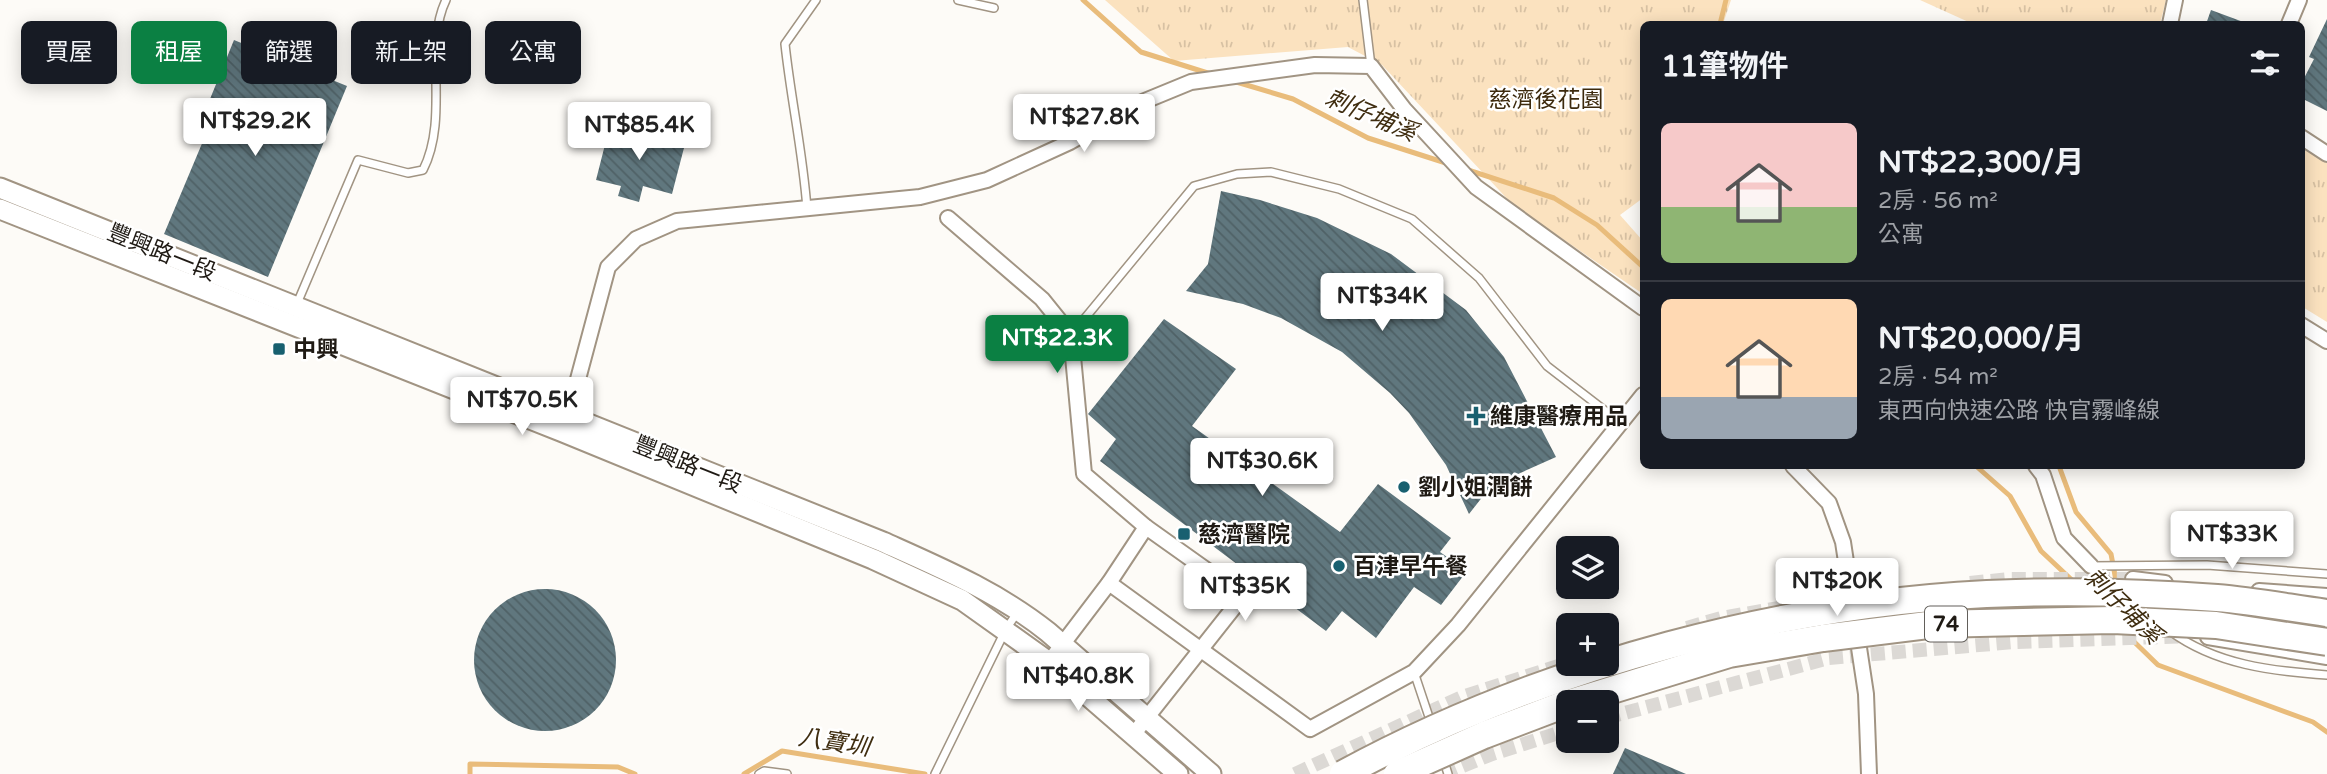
<!DOCTYPE html>
<html lang="zh-TW">
<meta charset="utf-8">
<style>
body{margin:0;font-family:"Varela Round","Noto Sans TC",sans-serif;background:#242831;color:#f1f3f6;height:100vh;display:flex;flex-direction:column;font-size:26px;white-space:nowrap}
*{box-sizing:border-box;margin:0}
p{font-size:23px;color:#9ea1a6}
.icon{flex:none;width:38px;height:38px;fill:none;stroke:currentColor;stroke-width:2;stroke-linecap:round;stroke-linejoin:round}
.map{position:relative;flex:1;overflow:hidden}
.sheet{position:absolute;left:1640px;top:21px;width:665px;height:448px;display:flex;flex-direction:column;background:#171b24;border-radius:10px;box-shadow:0 4px 18px #0003}
.sheet>*{flex:none}
.hud{position:absolute;left:21px;top:21px;width:665px;height:63px;display:flex;gap:14px}
.buttons{position:absolute;left:1556px;top:536px;display:grid;gap:14px}
.buttons a{display:grid;place-items:center;width:63px;height:63px;border-radius:10px;background:#171b24;box-shadow:0 4px 18px #0003;font-size:35px}
.price{position:absolute;translate:-50% -60px;padding:0 16px;border-radius:7px;background:#fff;color:#222;font-size:23px;line-height:46px;filter:drop-shadow(0 2px 4px #0008)}
.price::after{content:'';position:absolute;left:50%;top:42px;width:21px;height:16px;margin-left:-10px;background:inherit;clip-path:polygon(0 0,100% 0,50% 100%)}
.price.current{background:#0b8043;color:#fff}
ul{padding:0;list-style:none}
li{display:flex;align-items:center;gap:21px;height:175px;padding:0 21px}
li+li{border-top:2px solid #363941}
li span{display:grid;place-items:center;flex:none;width:196px;height:140px;border-radius:10px;color:#555}
li>.icon{margin-inline-start:auto}
span .icon{width:84px;height:84px;fill:#fffc;stroke-width:1}
li b{font-size:30px}
h2{display:flex;justify-content:space-between;align-items:center;height:84px;padding:0 21px;font-size:30px}
.tag{padding:0 24px;border-radius:10px;background:#171b24;box-shadow:0 4px 18px #0003;font-size:24px;line-height:63px}
.tag.current{background:#0b8043;color:#fff}
.map>svg:first-child{display:block}
.park{fill:url(#park-tufts)}
.lines{fill:none;stroke-linecap:round;stroke-linejoin:round}
.stream{stroke:#e9bc7b;stroke-width:5}
.building{fill:url(#building-back-hatch)}
.street-tunnel{stroke:#dcd9d5;stroke-width:14;stroke-dasharray:14 7;stroke-linecap:butt}
.lane-casing{stroke:#a19483;stroke-width:10}
.street-casing{stroke:#a19483;stroke-width:18}
.secondary-casing{stroke:#a19483;stroke-width:23}
.lane{stroke:#fff;stroke-width:7}
.street{stroke:#fff;stroke-width:14}
.secondary{stroke:#fff;stroke-width:19}
.highway-bridge-casing{stroke:#a19483;stroke-width:30;stroke-linecap:butt}
.highway-bridge{stroke:#fff;stroke-width:26}
.poi-dot{fill:#186070;stroke:#fff;stroke-width:2.5}
.labels{text-anchor:middle;stroke-width:5;stroke-linejoin:round;paint-order:stroke}
.shield{fill:#fff;stroke:#625f5a;stroke-width:2}
.shield-label{font-size:21px;font-weight:bold;fill:#1f1a14}
.park-label{font-size:23px;fill:#3d2a0d;stroke:#fff}
.street-label{font-size:23px;fill:#1f1a14;stroke:#fff}
.poi-label{font-size:23px;font-weight:bold;fill:#1f1a14;stroke:#fff;text-anchor:start}
.water-label{font-size:24px;font-style:italic;fill:#402e11;stroke:#fff}
</style>
<div class="map">
<svg width="2327" height="774" viewBox="0 0 2327 774">
<defs>
<pattern id="park-tufts" width="24" height="20" patternUnits="userSpaceOnUse" patternTransform="scale(1.75)"><rect width="24" height="20" fill="#fbe2bf"/><path d="M3 7l-1-3M5 7V3M7 7l1-3M15 17l-1-3M17 17v-4M19 17l1-3" fill="none" stroke="#d7c1a3"/></pattern>
<pattern id="building-back-hatch" width="6" height="6" patternUnits="userSpaceOnUse" patternTransform="scale(1.75)"><rect width="6" height="6" fill="#60777e"/><path d="M-1 5l2 2M0 0l6 6M5-1l2 2" fill="none" stroke="#4f6166"/></pattern>
</defs>
<rect width="100%" height="100%" fill="#fdfbf7"/>
<g class="park">
<polygon points="1105,0 1731,0 1723,24 1643,24 1643,198 1620,215 1643,241 1643,294 1513,205 1382,65 1348,47 1174,61"/>
<polygon points="1920,0 2166,0 2160,24 1973,24"/>
<polygon points="2301,146 2327,163 2327,322 2301,306"/>
</g>
<g class="lines">
<g class="stream">
<polyline points="1083,0 1141,52 1214,75"/>
<polyline points="1720,24 1726,0"/>
<polyline points="1233,81 1293,99 1368,138 1449,164"/>
<polyline points="1465,169 1554,198 1597,225 1643,267"/>
<polyline points="1976,466 2010,496 2041,551 2074,582"/>
<polyline points="2059,466 2076,512 2111,554 2117,586"/>
<polyline points="2123,631 2158,665 2313,722 2327,732"/>
<polyline points="470,774 470,764 618,767 635,774"/>
<polyline points="744,774 782,751 925,774"/>
</g>
</g>
<g class="building">
<polygon points="2211,10 2246,23 2246,24 2206,24"/>
<polygon points="2327,19 2327,111 2301,98 2301,84 2314,59 2309,57"/>
<polygon points="234,40 347,86 268,277 164,234 219,103 210,99"/>
<polygon points="610,125 685,144 672,194 643,186 639,202 618,196 621,186 596,180"/>
<polygon points="1221,191 1260,200 1317,218 1391,254 1466,310 1504,357 1556,457 1491,486 1469,514 1446,465 1409,413 1390,393 1342,352 1281,318 1243,304 1186,291 1208,264"/>
<polygon points="1164,319 1236,369 1192,426 1340,532 1378,484 1451,538 1440,552 1467,571 1441,605 1414,587 1376,638 1342,611 1326,631 1100,461 1116,439 1088,414"/>
<circle cx="545" cy="660" r="71"/>
<polygon points="1625,748 1686,774 1613,774"/>
</g>
<g class="lines">
<g class="street-tunnel">
<polyline points="1970,583 2009,579 2133,579"/>
<polyline points="1687,628 1721,618 1842,597"/>
<polyline points="1606,718 1829,658 2015,642 2191,636"/>
<polyline points="1295,774 1462,697 1568,663"/>
<polyline points="1443,774 1492,754 1568,730"/>
</g>
<g class="lane-casing">
<g id="lane">
<polyline points="958,0 994,8"/>
<polyline points="1363,0 1371,66"/>
<path d="M 807,209 C 803,153 791,100 785,44 L 816,0"/>
<path d="M 296,306 L 358,160 L 408,173 L 423,170 C 450,117 423,47 446,0"/>
<polyline points="1071,335 1194,186 1237,174 1271,172 1339,189 1412,219 1479,278 1547,366 1621,423"/>
<polyline points="2112,585 2091,566 2207,565 2327,574"/>
<path d="M 2170,631 C 2216,665 2272,671 2327,675"/>
<polyline points="1414,672 1431,723"/>
<polyline points="1443,758 1448,774"/>
<polyline points="759,774 764,771 787,774"/>
<polyline points="935,774 1006,629 1017,613"/>
</g>
</g>
<g class="street-casing">
<g id="street">
<polyline points="2170,24 2175,0"/>
<polyline points="2289,24 2299,0"/>
<polyline points="2301,137 2327,154"/>
<polyline points="948,218 1042,299 1071,335 1084,474 1146,527"/>
<polyline points="2301,325 2327,341"/>
<polyline points="566,424 608,267 636,239 677,221 920,197 987,180 1070,142 1135,105 1191,82 1315,65 1371,66 1404,109 1476,187 1643,308"/>
<polyline points="1793,466 1829,503 1843,542 1866,694 1869,774"/>
<polyline points="2036,466 2043,475 2064,538 2091,566"/>
<polyline points="2133,579 2165,583"/>
<polyline points="1109,583 1310,729 1414,672 1458,625 1643,395"/>
<polyline points="2259,591 2327,596"/>
<polyline points="2208,637 2327,657"/>
<polyline points="1049,662 1109,583 1146,527 1243,596 1133,735"/>
</g>
</g>
<g class="secondary-casing">
<g id="secondary">
<path d="M 0,188 L 883,542 C 941,568 998,592 1048,632 L 1211,774"/>
<polyline points="0,209 563,432 873,559 962,600 1049,662 1178,774"/>
</g>
</g>
<use href="#lane" class="lane"/>
<use href="#street" class="street"/>
<use href="#secondary" class="secondary"/>
<g class="highway-bridge-casing">
<g id="highway-bridge">
<polyline points="1573,702 1729,654 1823,638 1936,624 2113,620 2216,625 2327,642"/>
<path d="M 1343,774 C 1542,666 1789,599 2016,593 C 2083,591 2150,593 2217,598 C 2254,601 2290,608 2327,613"/>
<polyline points="1397,774 1484,735 1568,703"/>
</g>
</g>
<use href="#highway-bridge" class="highway-bridge"/>
</g>
<g class="poi-dot">
<rect x="272" y="342" width="14" height="14" rx="3.5"/>
<path d="M1472.5 405.5h7v7h7v7h-7v7h-7v-7h-7v-7h7z"/>
<circle cx="1404" cy="487" r="7"/>
<rect x="1177" y="527" width="14" height="14" rx="3.5"/>
<circle cx="1339" cy="566" r="7"/>
</g>
<g class="labels">
<rect class="shield" x="1925" y="606.5" width="42" height="35" rx="5"/>
<g class="shield-label">
<text x="1946" y="631">74</text>
</g>
<g class="park-label">
<text x="1546" y="107">慈濟後花園</text>
</g>
<g class="street-label">
<text transform="translate(162 252) rotate(22)" y="8">豐興路一段</text>
<text transform="translate(688 464) rotate(22)" y="8">豐興路一段</text>
</g>
<g class="poi-label">
<text x="293" y="357">中興</text>
<text x="1490" y="424">維康醫療用品</text>
<text x="1418" y="495">劉小姐潤餅</text>
<text x="1198" y="542">慈濟醫院</text>
<text x="1353" y="574">百津早午餐</text>
</g>
<g class="water-label">
<text transform="translate(1371 115) rotate(23)" y="8">刺仔埔溪</text>
<text transform="translate(2123 606) rotate(44)" y="8">刺仔埔溪</text>
<text transform="translate(834 742) rotate(9)" y="8">八寶圳</text>
</g>
</g>
</svg>
<div class="buttons">
<a><svg class="icon" aria-label="layers" viewBox="0 0 24 24"><path d="M12 4l9 5-9 5-9-5zM3 14l9 5 9-5"/></svg></a>
<a>+</a>
<a>−</a>
</div>
<b class="price" style="left:1084px;top:154px">NT$27.8K</b>
<b class="price" style="left:255px;top:158px">NT$29.2K</b>
<b class="price" style="left:639px;top:162px">NT$85.4K</b>
<b class="price" style="left:1382px;top:333px">NT$34K</b>
<b class="price current" style="left:1057px;top:375px">NT$22.3K</b>
<b class="price" style="left:522px;top:437px">NT$70.5K</b>
<b class="price" style="left:1262px;top:498px">NT$30.6K</b>
<b class="price" style="left:2232px;top:571px">NT$33K</b>
<b class="price" style="left:1837px;top:618px">NT$20K</b>
<b class="price" style="left:1245px;top:623px">NT$35K</b>
<b class="price" style="left:1078px;top:713px">NT$40.8K</b>
<div class="hud">
<a class="tag">買屋</a>
<a class="tag current">租屋</a>
<a class="tag">篩選</a>
<a class="tag">新上架</a>
<a class="tag">公寓</a>
</div>
<section class="sheet">
<h2>11筆物件<svg class="icon" aria-label="filters" viewBox="0 0 24 24"><path d="M4 7h16M4 17h16"/><circle cx="9" cy="7" r="2"/><circle cx="15" cy="17" r="2"/></svg></h2>
<ul>
<li><span style="background:linear-gradient(#f6c9c9 60%,#8fb573 0)"><svg class="icon" aria-label="home" viewBox="0 0 24 24"><path d="M3 11l9-7 9 7M6 9v11h12V9"/></svg></span><div><b>NT$22,300/月</b><p>2房 · 56 m²</p><p>公寓</p></div></li>
<li><span style="background:linear-gradient(#ffd9b3 70%,#9aa5b1 0)"><svg class="icon" aria-label="home" viewBox="0 0 24 24"><path d="M3 11l9-7 9 7M6 9v11h12V9"/></svg></span><div><b>NT$20,000/月</b><p>2房 · 54 m²</p><p>東西向快速公路 快官霧峰線</p></div></li>
</ul>
</section>
</div>
